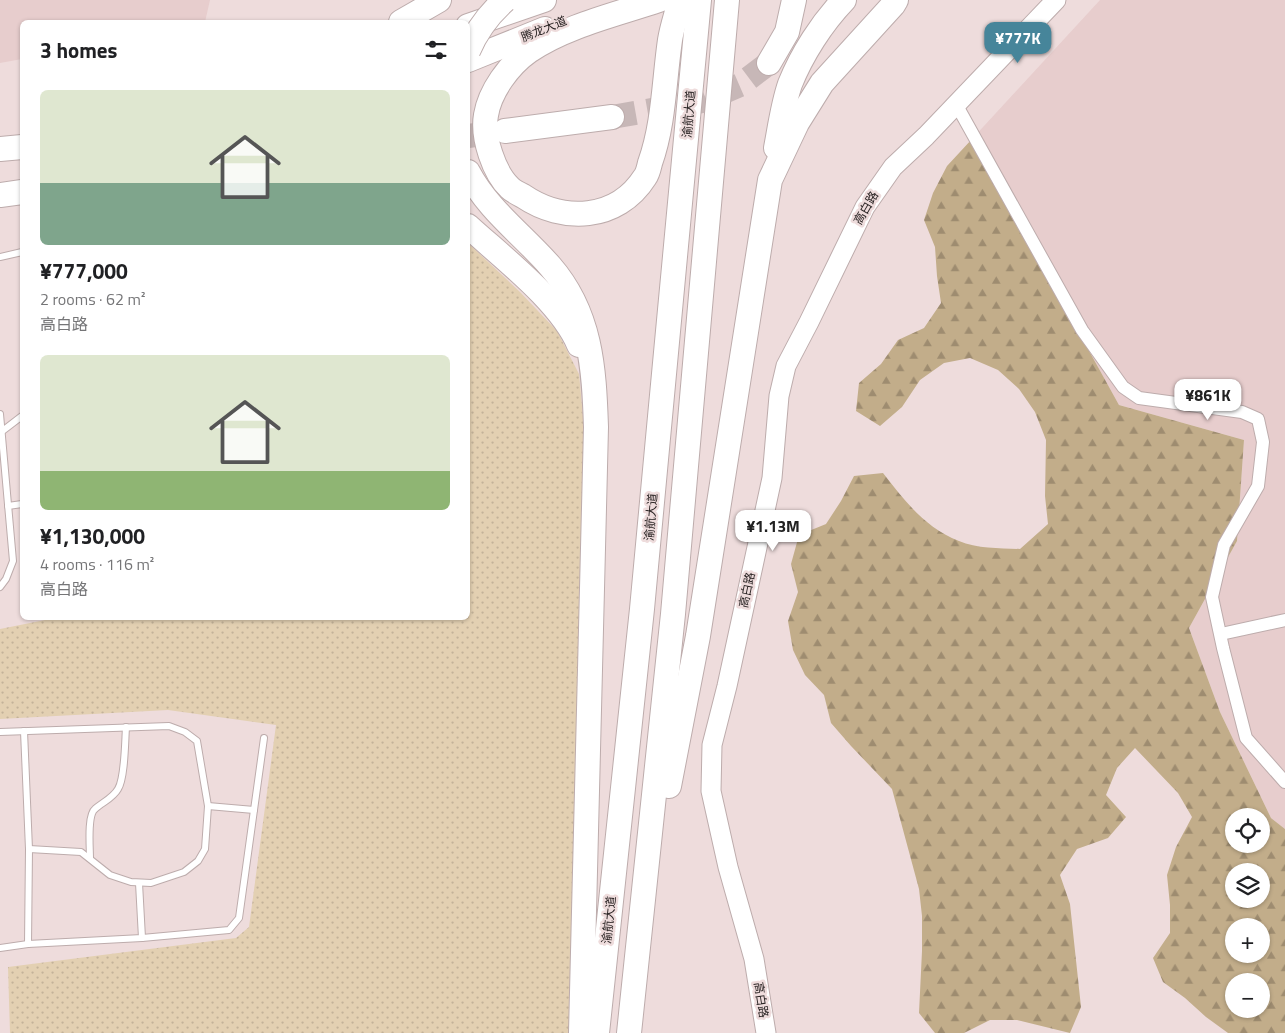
<!DOCTYPE html>
<meta charset="utf-8">
<style>
body{margin:0;font-family:"Titillium Web","Noto Sans SC",sans-serif;background:#f6f6f6;color:#202124;height:100vh;display:flex;flex-direction:column;font-size:19px;white-space:nowrap}
*{box-sizing:border-box;margin:0}
p{font-size:16px;color:#757577}
.icon{flex:none;width:28px;height:28px;fill:none;stroke:currentColor;stroke-width:2;stroke-linecap:round;stroke-linejoin:round}
.map{position:relative;flex:1;overflow:hidden}
.side{position:absolute;left:20px;top:20px;width:450px;height:600px;display:flex;flex-direction:column;background:#fff;border-radius:8px;box-shadow:0 1px 4px #0004}
.side>*{flex:none}
.buttons{position:absolute;left:1225px;top:808px;display:grid;gap:10px}
.buttons a{display:grid;place-items:center;width:45px;height:45px;border-radius:50%;background:#fff;box-shadow:0 1px 4px #0004;font-size:25px}
.price{position:absolute;translate:-50% -42px;padding:0 11px;border-radius:10px;background:#fff;color:#222;font-size:16px;line-height:32px;filter:drop-shadow(0 1px 2px #0008)}
.price::after{content:'';position:absolute;left:50%;top:30px;width:15px;height:11px;margin-left:-8px;background:inherit;clip-path:polygon(0 0,100% 0,50% 100%)}
.price.selected{background:#46859a;color:#fff}
ul{padding:0;list-style:none}
li{display:grid;align-content:center;gap:10px;height:265px;padding:0 20px}
li span{display:grid;place-items:center;height:155px;border-radius:8px;color:#555}
li>.icon{margin-inline-start:auto}
span .icon{width:90px;height:90px;fill:#fffc;stroke-width:1}
li b{font-size:21px}
h2{display:flex;justify-content:space-between;align-items:center;height:60px;padding:0 20px;font-size:21px}
.map>svg:first-child{display:block}
.built{fill:#e7cdcd}
.forest{fill:url(#forest-firs);fill-rule:evenodd}
.park{fill:url(#park-dots)}
.lines{fill:none;stroke-linecap:round;stroke-linejoin:round}
.highway-tunnel{stroke:#c7b7b7;stroke-width:24;stroke-dasharray:24 12;stroke-linecap:butt}
.lane-casing{stroke:#bdacac;stroke-width:8}
.street-casing{stroke:#bdacac;stroke-width:14}
.secondary-casing{stroke:#bdacac;stroke-width:21}
.highway-casing{stroke:#bdacac;stroke-width:26}
.lane{stroke:#fff;stroke-width:6}
.street{stroke:#fff;stroke-width:12}
.secondary{stroke:#fff;stroke-width:19}
.highway{stroke:#fff;stroke-width:24}
.highway-bridge-casing{stroke:#bdacac;stroke-width:26;stroke-linecap:butt}
.highway-bridge{stroke:#fff;stroke-width:24}
.labels{text-anchor:middle;stroke-width:5;stroke-linejoin:round;paint-order:stroke}
.street-label{font-size:12px;fill:#292323;stroke:#eedcdc}
</style>
<div class="map">
<svg width="1285" height="1033" viewBox="0 0 1285 1033">
<defs>
<pattern id="forest-firs" width="22" height="20" patternUnits="userSpaceOnUse" patternTransform="scale(1.25)"><rect width="22" height="20" fill="#c2ad8a"/><path d="M5 1l3.5 6h-7zM16 11l3.5 6h-7z" fill="#9e8c70"/></pattern>
<pattern id="park-dots" width="8" height="8" patternUnits="userSpaceOnUse" patternTransform="scale(1.25)"><rect width="8" height="8" fill="#e3d0b2"/><path d="M2 2h.1M6 6h.1" fill="none" stroke="#c3b299" stroke-width="1.8" stroke-linecap="round"/></pattern>
</defs>
<rect width="100%" height="100%" fill="#eedcdc"/>
<g class="built">
<polygon points="0,0 210,0 205,22 22,22 22,59 0,63"/>
<polygon points="1100,0 1285,0 1285,829 1271,818 1220,712 1189,628 1237,541 1244,440 1119,405 972,139"/>
</g>
<path class="forest" d="M 972,139 L 1119,405 L 1244,440 L 1237,541 L 1189,628 L 1220,712 L 1271,818 L 1285,829 L 1285,1033 L 1228,1033 L 1206,1017 L 1185,998 L 1163,982 L 1153,958 L 1170,933 L 1170,905 L 1167,875 L 1176,847 L 1192,817 L 1178,793 L 1135,748 L 1117,768 L 1106,795 L 1126,817 L 1108,838 L 1077,849 L 1060,875 L 1070,904 L 1081,1007 L 1070,1033 L 1017,1020 L 990,1020 L 964,1033 L 935,1033 L 919,1013 L 922,951 L 922,916 L 919,889 L 892,789 L 851,746 L 831,723 L 824,695 L 805,675 L 793,650 L 788,621 L 798,592 L 791,564 L 799,535 L 826,524 L 841,501 L 854,476 L 883,473 C 905,501 924,527 959,541 C 977,549 1001,548 1020,549 L 1048,524 L 1045,496 L 1046,440 L 1035,412 L 1019,389 L 998,370 L 970,358 L 944,363 L 920,380 L 902,407 L 880,426 L 856,411 L 859,383 L 881,364 L 898,340 L 924,328 L 941,303 L 937,276 L 935,247 L 924,220 L 933,193 L 947,166 ZM 1234,816 L 1261,816 L 1261,844 L 1234,844 ZM 1234,871 L 1261,871 L 1261,899 L 1234,899 ZM 1234,926 L 1261,926 L 1261,954 L 1234,954 ZM 1234,981 L 1261,981 L 1261,1009 L 1234,1009 Z"/>
<polygon class="park" points="468,243 520,292 557,331 579,374 584,427 580,884 570,1033 10,1033 8,967 236,938 249,927 276,725 168,710 0,719 0,629 55,618 468,618"/>
<g class="lines">
<g class="highway-tunnel">
<polyline points="612,117 703,101 740,85 769,63"/>
<polyline points="468,136 505,131"/>
</g>
<g class="lane-casing">
<g id="lane">
<polyline points="0,257 22,252"/>
<polyline points="0,414 13,561 6,579 0,587"/>
<polyline points="1,432 22,416"/>
<polyline points="8,506 22,504"/>
<polyline points="24,731 29,849 28,944"/>
<polyline points="0,732 169,726 185,732 197,741 208,806 205,849 198,861 184,872 151,883 131,882 110,875 81,852 29,849"/>
<polyline points="208,806 254,810"/>
<path d="M 90,858 C 90,848 87,815 95,809 C 103,802 113,798 118,789 C 125,778 125,741 126,727"/>
<polyline points="139,883 142,938"/>
<polyline points="0,948 28,944 142,938 229,930 239,918 264,738"/>
</g>
</g>
<g class="street-casing">
<g id="street">
<polyline points="956,104 1082,330 1123,387 1139,398 1242,412 1258,419 1263,442 1258,486 1224,545 1212,597 1223,648 1246,738 1285,782"/>
<polyline points="1221,634 1285,620"/>
</g>
</g>
<g class="secondary-casing">
<polyline id="secondary" points="766,1033 754,959 728,867 711,791 712,745 727,686 772,478 779,396 786,366 809,322 865,207 893,167 926,136 1056,0"/>
</g>
<g class="highway-casing">
<g id="highway">
<path d="M 659,0 C 618,14 565,26 529,51 C 509,65 490,91 486,115 C 482,137 494,173 510,188 C 513,191 519,194 523,196 C 563,223 617,221 645,177 C 648,173 649,167 650,163 C 664,124 664,81 670,40 C 672,27 677,13 680,0"/>
<polyline points="401,22 439,0"/>
<polyline points="468,26 544,0"/>
<polyline points="468,60 545,29"/>
<polyline points="769,63 787,32 794,0"/>
<polyline points="505,131 612,117"/>
<path d="M 776,148 C 780,127 783,104 790,84 C 802,54 822,23 844,0"/>
<polyline points="0,149 22,147"/>
<path d="M 468,172 C 488,210 522,234 550,266 C 591,313 594,368 596,427 L 581,1033"/>
<polyline points="0,195 22,192"/>
<path d="M 468,226 C 503,258 561,302 579,345"/>
<polyline points="669,786 698,636 770,180 797,123 822,83 893,5 896,0"/>
<polyline points="597,1033 642,609 699,0"/>
<polyline points="629,1033 673,614 727,0"/>
</g>
</g>
<use href="#lane" class="lane"/>
<use href="#street" class="street"/>
<use href="#secondary" class="secondary"/>
<use href="#highway" class="highway"/>
<g class="highway-bridge-casing">
<path id="highway-bridge" d="M 468,51 C 476,32 489,14 505,0"/>
</g>
<use href="#highway-bridge" class="highway-bridge"/>
</g>
<g class="labels">
<g class="street-label">
<text transform="translate(544 29) rotate(-22)" y="4">腾龙大道</text>
<text transform="translate(689 114) rotate(-85)" y="4">渝航大道</text>
<text transform="translate(866 208) rotate(-60)" y="4">高白路</text>
<text transform="translate(651 517) rotate(-85)" y="4">渝航大道</text>
<text transform="translate(747 590) rotate(-78)" y="4">高白路</text>
<text transform="translate(609 920) rotate(-84)" y="4">渝航大道</text>
<text transform="translate(761 1000) rotate(81)" y="4">高白路</text>
</g>
</g>
</svg>
<div class="buttons">
<a><svg class="icon" aria-label="locate" viewBox="0 0 24 24"><circle cx="12" cy="12" r="6"/><path d="M12 2v4M12 18v4M2 12h4M18 12h4"/></svg></a>
<a><svg class="icon" aria-label="layers" viewBox="0 0 24 24"><path d="M12 4l9 5-9 5-9-5zM3 14l9 5 9-5"/></svg></a>
<a>+</a>
<a>−</a>
</div>
<b class="price selected" style="left:1018px;top:64px">¥777K</b>
<b class="price" style="left:1208px;top:421px">¥861K</b>
<b class="price" style="left:773px;top:552px">¥1.13M</b>
<section class="side">
<h2>3 homes<svg class="icon" aria-label="filters" viewBox="0 0 24 24"><path d="M4 7h16M4 17h16"/><circle cx="9" cy="7" r="2"/><circle cx="15" cy="17" r="2"/></svg></h2>
<ul>
<li><span style="background:linear-gradient(#dfe7d0 60%,#7fa58c 0)"><svg class="icon" aria-label="home" viewBox="0 0 24 24"><path d="M3 11l9-7 9 7M6 9v11h12V9"/></svg></span><div><b>¥777,000</b><p>2 rooms · 62 m²</p><p>高白路</p></div></li>
<li><span style="background:linear-gradient(#dfe7d0 75%,#8fb573 0)"><svg class="icon" aria-label="home" viewBox="0 0 24 24"><path d="M3 11l9-7 9 7M6 9v11h12V9"/></svg></span><div><b>¥1,130,000</b><p>4 rooms · 116 m²</p><p>高白路</p></div></li>
</ul>
</section>
</div>
